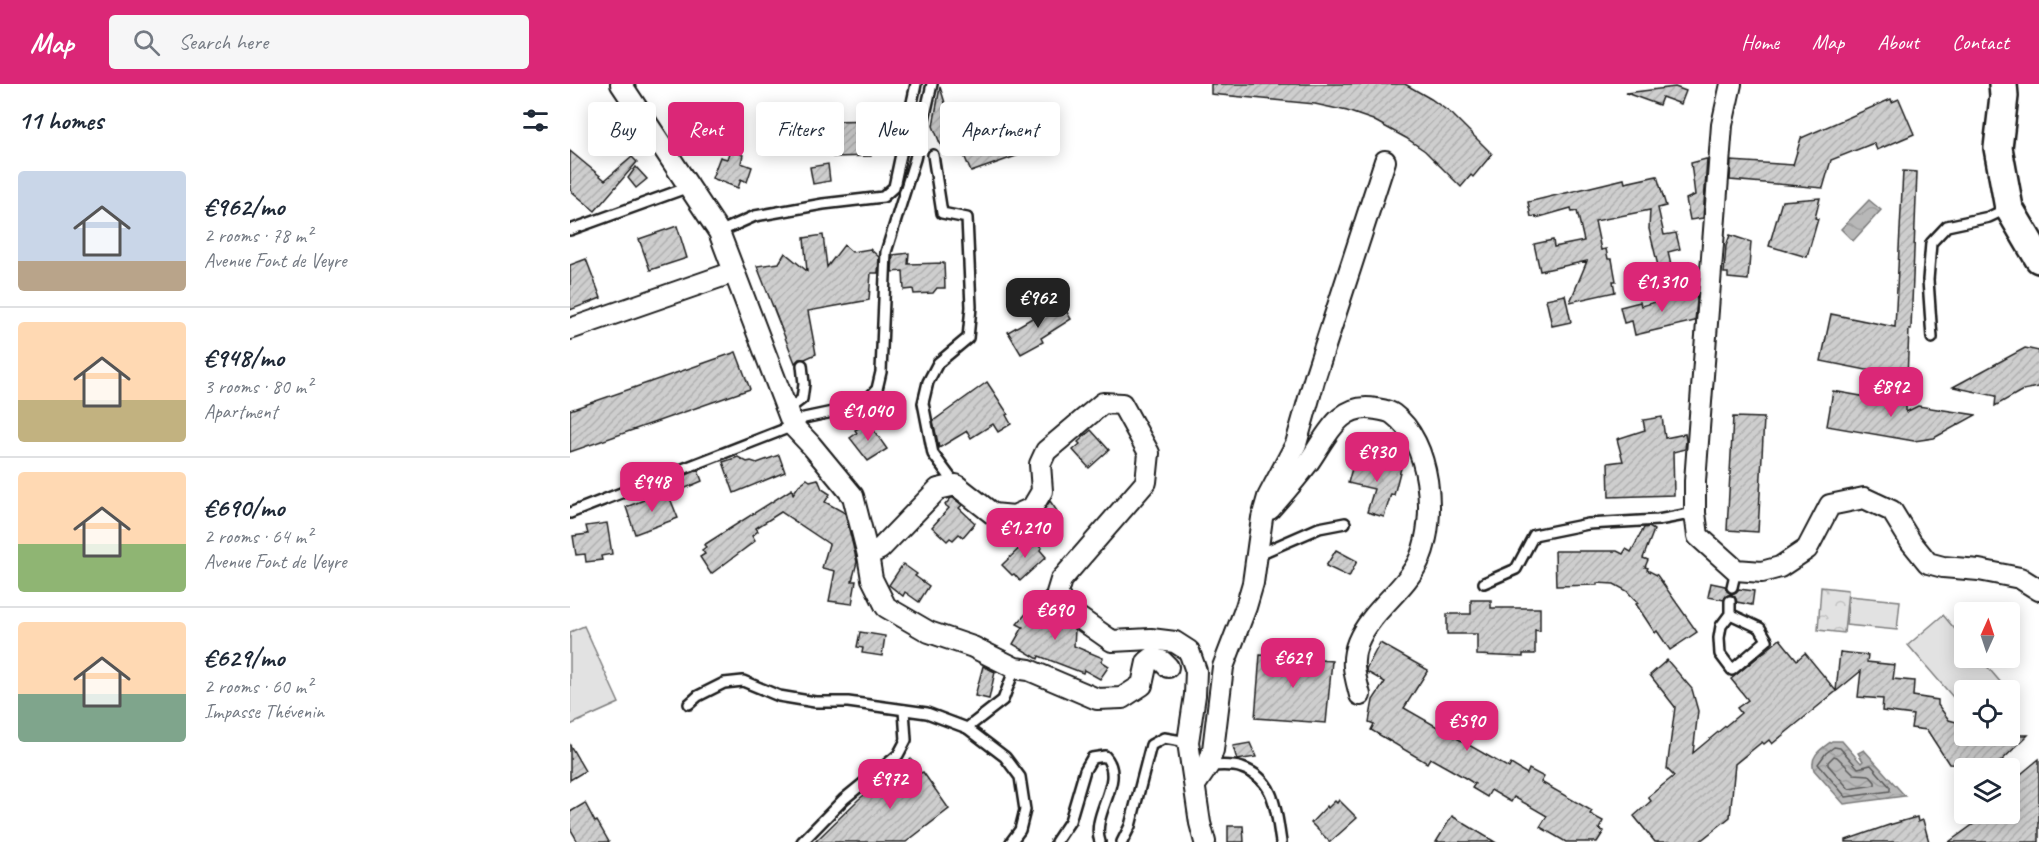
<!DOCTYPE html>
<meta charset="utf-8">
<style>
body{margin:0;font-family:Caveat,sans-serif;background:#f6f6f7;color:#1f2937;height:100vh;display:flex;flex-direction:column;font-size:22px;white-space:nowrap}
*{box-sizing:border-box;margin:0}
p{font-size:20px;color:#747a83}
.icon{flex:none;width:33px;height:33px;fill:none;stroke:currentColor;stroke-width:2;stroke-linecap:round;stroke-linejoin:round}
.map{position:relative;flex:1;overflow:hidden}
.details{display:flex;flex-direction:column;background:#fff;width:570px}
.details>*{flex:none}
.hud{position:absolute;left:18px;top:18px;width:570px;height:54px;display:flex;gap:12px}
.needle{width:39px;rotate:3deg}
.fabs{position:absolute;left:1384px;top:518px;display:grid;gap:12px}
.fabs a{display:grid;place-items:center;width:66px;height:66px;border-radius:6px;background:#fff;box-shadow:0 3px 15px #0003;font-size:30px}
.price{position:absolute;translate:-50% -51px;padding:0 14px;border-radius:12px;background:#db2777;color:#fff;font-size:20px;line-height:39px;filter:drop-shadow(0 2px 3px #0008)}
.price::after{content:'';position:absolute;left:50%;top:36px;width:18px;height:14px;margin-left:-9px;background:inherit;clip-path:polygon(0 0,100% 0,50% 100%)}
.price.on{background:#222;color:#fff}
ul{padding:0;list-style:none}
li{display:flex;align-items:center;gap:18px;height:150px;padding:0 18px}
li+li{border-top:2px solid #e0e1e3}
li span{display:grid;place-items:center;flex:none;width:168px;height:120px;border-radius:6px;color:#555}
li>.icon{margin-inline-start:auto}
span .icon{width:72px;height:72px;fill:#fffc;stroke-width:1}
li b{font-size:26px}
h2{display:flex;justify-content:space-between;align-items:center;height:72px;padding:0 18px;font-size:26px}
.tag{padding:0 21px;border-radius:6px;background:#fff;box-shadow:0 3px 15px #0003;font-size:21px;line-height:54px}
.tag.on{background:#db2777;color:#fff}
header{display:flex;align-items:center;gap:36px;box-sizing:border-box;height:84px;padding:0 30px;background:#db2777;color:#fff}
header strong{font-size:28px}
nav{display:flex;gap:33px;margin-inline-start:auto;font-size:21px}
.search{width:420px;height:54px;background:#f6f6f7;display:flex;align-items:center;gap:15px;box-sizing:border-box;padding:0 21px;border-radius:6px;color:#747a83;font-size:22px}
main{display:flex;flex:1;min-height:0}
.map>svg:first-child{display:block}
.park{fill:url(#park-crowns);stroke:#7f7f7f;stroke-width:1.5}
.pitch{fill:#e2e2e2;stroke:#7f7f7f;stroke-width:1.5}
.water{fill:url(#water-waves);stroke:#7a7a7a;stroke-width:1.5}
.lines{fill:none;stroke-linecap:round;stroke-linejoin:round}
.shore{stroke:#5a5a5a;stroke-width:1.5}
.building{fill:url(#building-hatch);stroke:#1c1c1c;stroke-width:1.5}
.lane-casing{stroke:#1c1c1c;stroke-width:14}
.street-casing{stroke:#1c1c1c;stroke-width:24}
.secondary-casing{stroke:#1c1c1c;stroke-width:32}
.lane{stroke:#fff;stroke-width:9}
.street{stroke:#fff;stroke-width:20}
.secondary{stroke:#fff;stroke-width:27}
</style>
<header>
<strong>Map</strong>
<div class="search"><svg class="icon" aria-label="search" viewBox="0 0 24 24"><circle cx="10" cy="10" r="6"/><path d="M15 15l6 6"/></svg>Search here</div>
<nav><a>Home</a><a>Map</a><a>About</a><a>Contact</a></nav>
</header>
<main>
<section class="details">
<h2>11 homes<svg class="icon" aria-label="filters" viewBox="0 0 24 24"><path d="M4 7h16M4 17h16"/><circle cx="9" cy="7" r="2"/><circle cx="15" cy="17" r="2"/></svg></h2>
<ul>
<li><span style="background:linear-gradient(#c9d6e8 75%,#b9a48a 0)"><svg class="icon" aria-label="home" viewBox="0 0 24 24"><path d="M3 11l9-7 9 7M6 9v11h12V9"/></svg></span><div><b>€962/mo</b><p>2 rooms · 78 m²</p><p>Avenue Font de Veyre</p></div></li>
<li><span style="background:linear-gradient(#ffd9b3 65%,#c2b280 0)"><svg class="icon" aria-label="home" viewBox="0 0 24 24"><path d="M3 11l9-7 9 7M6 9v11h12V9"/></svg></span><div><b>€948/mo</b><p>3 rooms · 80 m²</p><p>Apartment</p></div></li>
<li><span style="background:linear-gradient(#ffd9b3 60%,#8fb573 0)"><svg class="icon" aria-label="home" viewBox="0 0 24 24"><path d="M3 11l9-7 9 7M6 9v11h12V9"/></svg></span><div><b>€690/mo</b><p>2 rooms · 64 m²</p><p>Avenue Font de Veyre</p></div></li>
<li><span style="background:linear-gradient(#ffd9b3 60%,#7fa58c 0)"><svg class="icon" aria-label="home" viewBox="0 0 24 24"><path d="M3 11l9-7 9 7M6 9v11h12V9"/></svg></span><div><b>€629/mo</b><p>2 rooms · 60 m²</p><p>Impasse Thévenin</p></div></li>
</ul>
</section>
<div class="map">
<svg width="1469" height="758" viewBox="0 0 1469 758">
<defs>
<pattern id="park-crowns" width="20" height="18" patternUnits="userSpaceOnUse" patternTransform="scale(1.5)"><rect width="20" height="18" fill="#e2e2e2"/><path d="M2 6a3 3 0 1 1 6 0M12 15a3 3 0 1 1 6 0" fill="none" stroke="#c1c1c1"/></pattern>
<pattern id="water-waves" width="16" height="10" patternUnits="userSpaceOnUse" patternTransform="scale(1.5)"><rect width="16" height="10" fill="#b8b8b8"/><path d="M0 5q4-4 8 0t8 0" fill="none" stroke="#9e9e9e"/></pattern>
<pattern id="building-hatch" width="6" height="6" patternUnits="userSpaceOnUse" patternTransform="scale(1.5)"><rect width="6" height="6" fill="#cecece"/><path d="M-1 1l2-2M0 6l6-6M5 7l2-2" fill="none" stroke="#b0b0b0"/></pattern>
</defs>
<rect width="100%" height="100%" fill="#fff"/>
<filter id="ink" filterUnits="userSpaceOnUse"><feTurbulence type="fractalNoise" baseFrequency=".0167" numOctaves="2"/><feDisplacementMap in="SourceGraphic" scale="12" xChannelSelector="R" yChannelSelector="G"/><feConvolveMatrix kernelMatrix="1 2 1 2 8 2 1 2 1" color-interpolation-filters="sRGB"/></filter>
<g filter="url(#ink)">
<polygon class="park" points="1251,503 1278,506 1274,549 1248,546"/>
<g class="pitch">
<polygon points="1279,512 1330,517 1327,546 1276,541"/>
<polygon points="1373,531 1395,557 1395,573 1409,573 1432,600 1425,606 1395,606 1395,627 1338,561"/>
<polygon points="14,542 49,619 0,641 0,548"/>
</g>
<g class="water">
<polygon points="1299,116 1311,126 1283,157 1271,145"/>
<path d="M 1262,657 L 1272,657 L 1291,679 L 1293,677 L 1288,669 L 1294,666 L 1335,712 L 1274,720 L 1244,686 C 1239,672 1251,665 1262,657 Z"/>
</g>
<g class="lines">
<g class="shore">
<polygon points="1264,663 1270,664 1288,684 1301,681 1320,703 1320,707 1276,713 1248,680 1256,669"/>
<polygon points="1264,672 1267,673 1284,690 1299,691 1305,698 1305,701 1279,705 1258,681 1258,678"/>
</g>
</g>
<g class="building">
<polygon points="641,0 835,0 861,15 882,30 922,70 903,93 901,91 891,103 855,67 836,54 803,36 777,27 745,20 641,10"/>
<polygon points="370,3 381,38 402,30 408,46 436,36 449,71 401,88 391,64 374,69 363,42"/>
<polygon points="1105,3 1116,7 1111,20 1092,13 1089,21 1056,9"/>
<polygon points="1321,15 1322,18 1329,15 1344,50 1307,66 1304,59 1261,76 1253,104 1160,96 1161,77 1223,81 1231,54"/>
<polygon points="320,36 320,50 314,51 315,66 301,66 301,72 263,73 262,51 256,51 256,37"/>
<polygon points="160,66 173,71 171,79 182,83 177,98 171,95 168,104 142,94 150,73 157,75"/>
<polygon points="0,67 35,96 62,73 67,78 25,127 0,106"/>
<polygon points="1136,75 1137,75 1133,134 1120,136 1116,115 1125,111 1121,79"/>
<polygon points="258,80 260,97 243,100 240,83"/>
<polygon points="66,83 77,95 66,104 58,94"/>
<polygon points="1333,87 1347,88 1341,245 1339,245 1337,294 1251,277 1261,230 1325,243"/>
<polygon points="1087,92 1096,122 1088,124 1094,151 1106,149 1110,165 1098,168 1102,186 1090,190 1079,145 1080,126 1025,137 1031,166 1036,165 1038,175 1042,175 1046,197 1043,197 1045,208 1000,218 1017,177 970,187 964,160 983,156 984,163 1014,157 1007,127 1002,128 1001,124 966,134 966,132 961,133 958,118 1054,95 1055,99"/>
<polygon points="1250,114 1245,134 1248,135 1237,173 1199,162 1212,117"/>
<polygon points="107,142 117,174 80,186 69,155"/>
<polygon points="253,151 257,183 274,161 282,168 300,165 309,173 308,189 301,189 299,216 238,227 246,270 235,275 229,275 225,279 187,182 209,179 215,169 237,187 234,154"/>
<polygon points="1160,151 1181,158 1178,196 1158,194 1158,189 1154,189 1156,162"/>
<polygon points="339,169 338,180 374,179 375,204 367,204 363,209 344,210 343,205 334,206 333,187 322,188 323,171"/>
<polygon points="16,175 31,214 0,226 0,181"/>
<polygon points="1124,203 1127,216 1125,237 1065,251 1062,237 1054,239 1050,223 1070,218 1071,222 1111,211 1111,207"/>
<polygon points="995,211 1001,238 982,242 976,215"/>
<polygon points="492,220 501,235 471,254 473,258 451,270 438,248 464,233 466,235"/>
<polygon points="1455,264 1469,267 1469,303 1453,306 1425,322 1426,312 1383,303"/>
<polygon points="166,268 180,305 0,368 0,326"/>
<polygon points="417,298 438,330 436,331 441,340 428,348 423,340 401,354 397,347 369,364 363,337"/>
<polygon points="1263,307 1336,320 1336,328 1348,322 1406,331 1364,354 1344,357 1257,342"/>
<polygon points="1092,333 1095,354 1115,350 1116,357 1115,365 1103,368 1104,411 1039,413 1038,379 1053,377 1047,355 1075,346 1073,336"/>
<polygon points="1163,333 1194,334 1188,448 1157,446"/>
<polygon points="298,338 317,365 298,377 280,354 287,349 285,346"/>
<polygon points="521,346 539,366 519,384 503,366 510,360 508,358"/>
<polygon points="209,371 215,388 164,409 153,378 168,373 177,378 181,377 187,379"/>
<polygon points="808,374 818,377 824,383 831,384 824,411 821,410 814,433 797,428 804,405 778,399 784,377 806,383"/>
<polygon points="128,386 132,397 111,406 107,395"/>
<polygon points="237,395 240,397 248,395 252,405 260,410 255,418 275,429 287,478 282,497 286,497 282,520 259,517 265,487 252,484 259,460 211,428 186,444 188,447 182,452 185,457 141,490 130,473 135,470 132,466 136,463 134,461 222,405 223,410 229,401"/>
<polygon points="97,407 108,434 65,450 56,423"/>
<polygon points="381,414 383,414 392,421 389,424 405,439 393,453 389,450 383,456 380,454 377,457 362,443 379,424 375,421"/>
<polygon points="480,417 487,427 453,454 444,444 467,435"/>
<polygon points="37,439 42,470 31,472 32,476 16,478 15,470 6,471 3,452 18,450 16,442"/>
<polygon points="1079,443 1084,446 1073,474 1078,476 1075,483 1078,484 1077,486 1087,491 1127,548 1100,566 1087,547 1085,549 1066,520 1068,519 1057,507 1044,500 1027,499 1027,501 986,502 985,467 1047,467 1053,470 1056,465 1061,468 1074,444"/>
<polygon points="461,453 472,464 470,466 476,473 450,497 444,490 442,491 432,481"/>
<polygon points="766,466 787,477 779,493 756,482"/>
<polygon points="333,480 347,490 345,492 359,502 349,518 335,508 333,512 319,501"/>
<polygon points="1141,499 1155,502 1157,507 1161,510 1166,508 1169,505 1184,507 1182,521 1167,518 1165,513 1161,510 1156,512 1154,516 1138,513"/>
<polygon points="475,508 479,528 485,530 505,546 504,562 533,574 531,577 539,582 530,595 514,586 513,589 469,572 468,575 443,560 453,543 447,540"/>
<polygon points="901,516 921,516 921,524 970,524 970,547 965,546 965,570 953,570 953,573 907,571 907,550 877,550 877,530 901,530"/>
<polygon points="290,548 315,552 312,572 292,569 293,564 287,563"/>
<polygon points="1210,555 1227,576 1235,569 1266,607 1270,568 1298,571 1297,578 1325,581 1323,595 1344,597 1343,612 1368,616 1368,621 1379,636 1390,639 1389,645 1395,646 1395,651 1458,651 1425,683 1379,680 1357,646 1341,644 1343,631 1312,627 1313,615 1288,613 1291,587 1202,660 1199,656 1194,660 1192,658 1165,680 1160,733 1129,758 1085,758 1064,732 1081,717 1078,713 1104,692 1097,685 1105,623 1080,591 1097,576 1122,605 1128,627 1123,669 1171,629 1167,624 1178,616 1161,595"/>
<polygon points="810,559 858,586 834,624 939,684 941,680 957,690 959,685 974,693 971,698 1022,727 1020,730 1033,737 1029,745 1034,747 1027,758 996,758 970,743 977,732 944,713 941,718 921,706 917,713 902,704 905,700 892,692 860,674 857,679 801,646 804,640 799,638 803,616 815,598 797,588 796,585"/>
<polygon points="690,571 762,577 756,639 685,634"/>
<polygon points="413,582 425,588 419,615 405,612"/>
<polygon points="680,659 686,673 667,676 663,662"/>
<polygon points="0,661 15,687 0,696"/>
<polygon points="341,675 351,689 353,688 379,725 336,758 245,758 289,715"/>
<polygon points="1469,675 1469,758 1379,758 1419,729 1440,729 1440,699"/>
<polygon points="769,716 787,734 760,758 741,739 757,722 758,724 765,717 767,719"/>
<polygon points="15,719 25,738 27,737 39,758 8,758 0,744 0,728"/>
<polygon points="882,732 925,758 866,758"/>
<polygon points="1347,733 1348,738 1353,736 1359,758 1276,758 1276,756 1319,741"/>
<polygon points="658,742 673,742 674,758 658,758"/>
</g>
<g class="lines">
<g class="lane-casing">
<g id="lane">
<polyline points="363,71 372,129 397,134 401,223 398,254 368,279 358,298 353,319 363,370 386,401"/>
<polyline points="0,146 119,103"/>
<polyline points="149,148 185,132 253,120 313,113 324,103 346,0"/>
<polyline points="1362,254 1358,196 1361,159 1377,142 1419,133 1436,125"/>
<polyline points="216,327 232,315 234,300 232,281"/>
<polyline points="0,429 223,342 234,334 272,326 295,318 307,305 311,288 316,168 345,75 362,0"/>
<polyline points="687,471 749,444 775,439"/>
<polyline points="914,499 946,485 964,451 1018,440 1088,436 1125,429"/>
<polyline points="1162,503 1166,486"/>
<polyline points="1160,517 1160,530 1151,542 1149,554 1150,570 1162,586 1197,556 1190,544 1160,530"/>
<polyline points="119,620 128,612 154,599 173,597 209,612 245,618 278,618 357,629 397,644 435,673 450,693 455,726 450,746 441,758"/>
<polyline points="397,644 433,616 445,584"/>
<path d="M 638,682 C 649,682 662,680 672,684 C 706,695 706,728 711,758"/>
<polyline points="232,758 274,715 328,671 336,656 334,626"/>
<path d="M 486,758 L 500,737 L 515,686 L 522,674 L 535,672 C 557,697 520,729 530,758"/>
<polyline points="552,758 560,742 581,661 594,654 618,658"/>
</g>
</g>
<g class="street-casing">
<g id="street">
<polyline points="51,0 149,148 223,342 241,361 283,412 298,471 310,465 368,405 386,401 423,430 444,432 462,424 472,407 470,380 476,367 533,319 552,320 579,369 576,398 491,496 487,509 495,524 542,557 581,555 605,558 619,567 626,587 625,611 618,658 630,739 635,758"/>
<polyline points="1161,0 1152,41 1125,397 1125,429 1128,452 1166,486 1192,488 1210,483 1237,465 1260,421 1294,414 1322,427 1341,458 1358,479 1373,483 1409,486 1450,494 1469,506"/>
<polyline points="0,245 164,188"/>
<path d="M 700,425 C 713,410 726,395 738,379 C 756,354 769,317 806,325 C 812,326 819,327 823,330 C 861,358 867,433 850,474 C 836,506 801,526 788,558 C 780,578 785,591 790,611"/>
<polyline points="298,471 302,495 316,523 359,548 403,563 445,584 459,586 527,615 552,614 572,601 577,578 582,574 592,577 598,583"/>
<polyline points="625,701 638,682 643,666 653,583 676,523 683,499 692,434 698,413 726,360 745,293 815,77"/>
</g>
</g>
<g class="secondary-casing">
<polyline id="secondary" points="1433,0 1434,12 1428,64 1439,124 1469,175"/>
</g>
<use href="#lane" class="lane"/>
<use href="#street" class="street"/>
<use href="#secondary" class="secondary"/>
</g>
</g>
</svg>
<div class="fabs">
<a><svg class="needle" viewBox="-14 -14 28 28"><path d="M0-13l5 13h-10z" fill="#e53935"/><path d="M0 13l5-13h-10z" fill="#747a83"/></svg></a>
<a><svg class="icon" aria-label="locate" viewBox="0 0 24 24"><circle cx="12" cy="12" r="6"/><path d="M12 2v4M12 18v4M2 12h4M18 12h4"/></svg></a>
<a><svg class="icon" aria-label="layers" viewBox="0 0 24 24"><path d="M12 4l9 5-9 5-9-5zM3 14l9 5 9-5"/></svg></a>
</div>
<b class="price" style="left:1092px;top:229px">€1,310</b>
<b class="price on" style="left:468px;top:245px">€962</b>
<b class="price" style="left:1321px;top:334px">€892</b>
<b class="price" style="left:298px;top:358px">€1,040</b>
<b class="price" style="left:807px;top:399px">€930</b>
<b class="price" style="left:82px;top:429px">€948</b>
<b class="price" style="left:455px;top:475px">€1,210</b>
<b class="price" style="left:485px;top:557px">€690</b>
<b class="price" style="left:723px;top:605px">€629</b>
<b class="price" style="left:897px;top:668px">€590</b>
<b class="price" style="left:320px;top:726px">€972</b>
<div class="hud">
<a class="tag">Buy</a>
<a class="tag on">Rent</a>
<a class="tag">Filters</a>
<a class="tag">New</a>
<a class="tag">Apartment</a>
</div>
</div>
</main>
